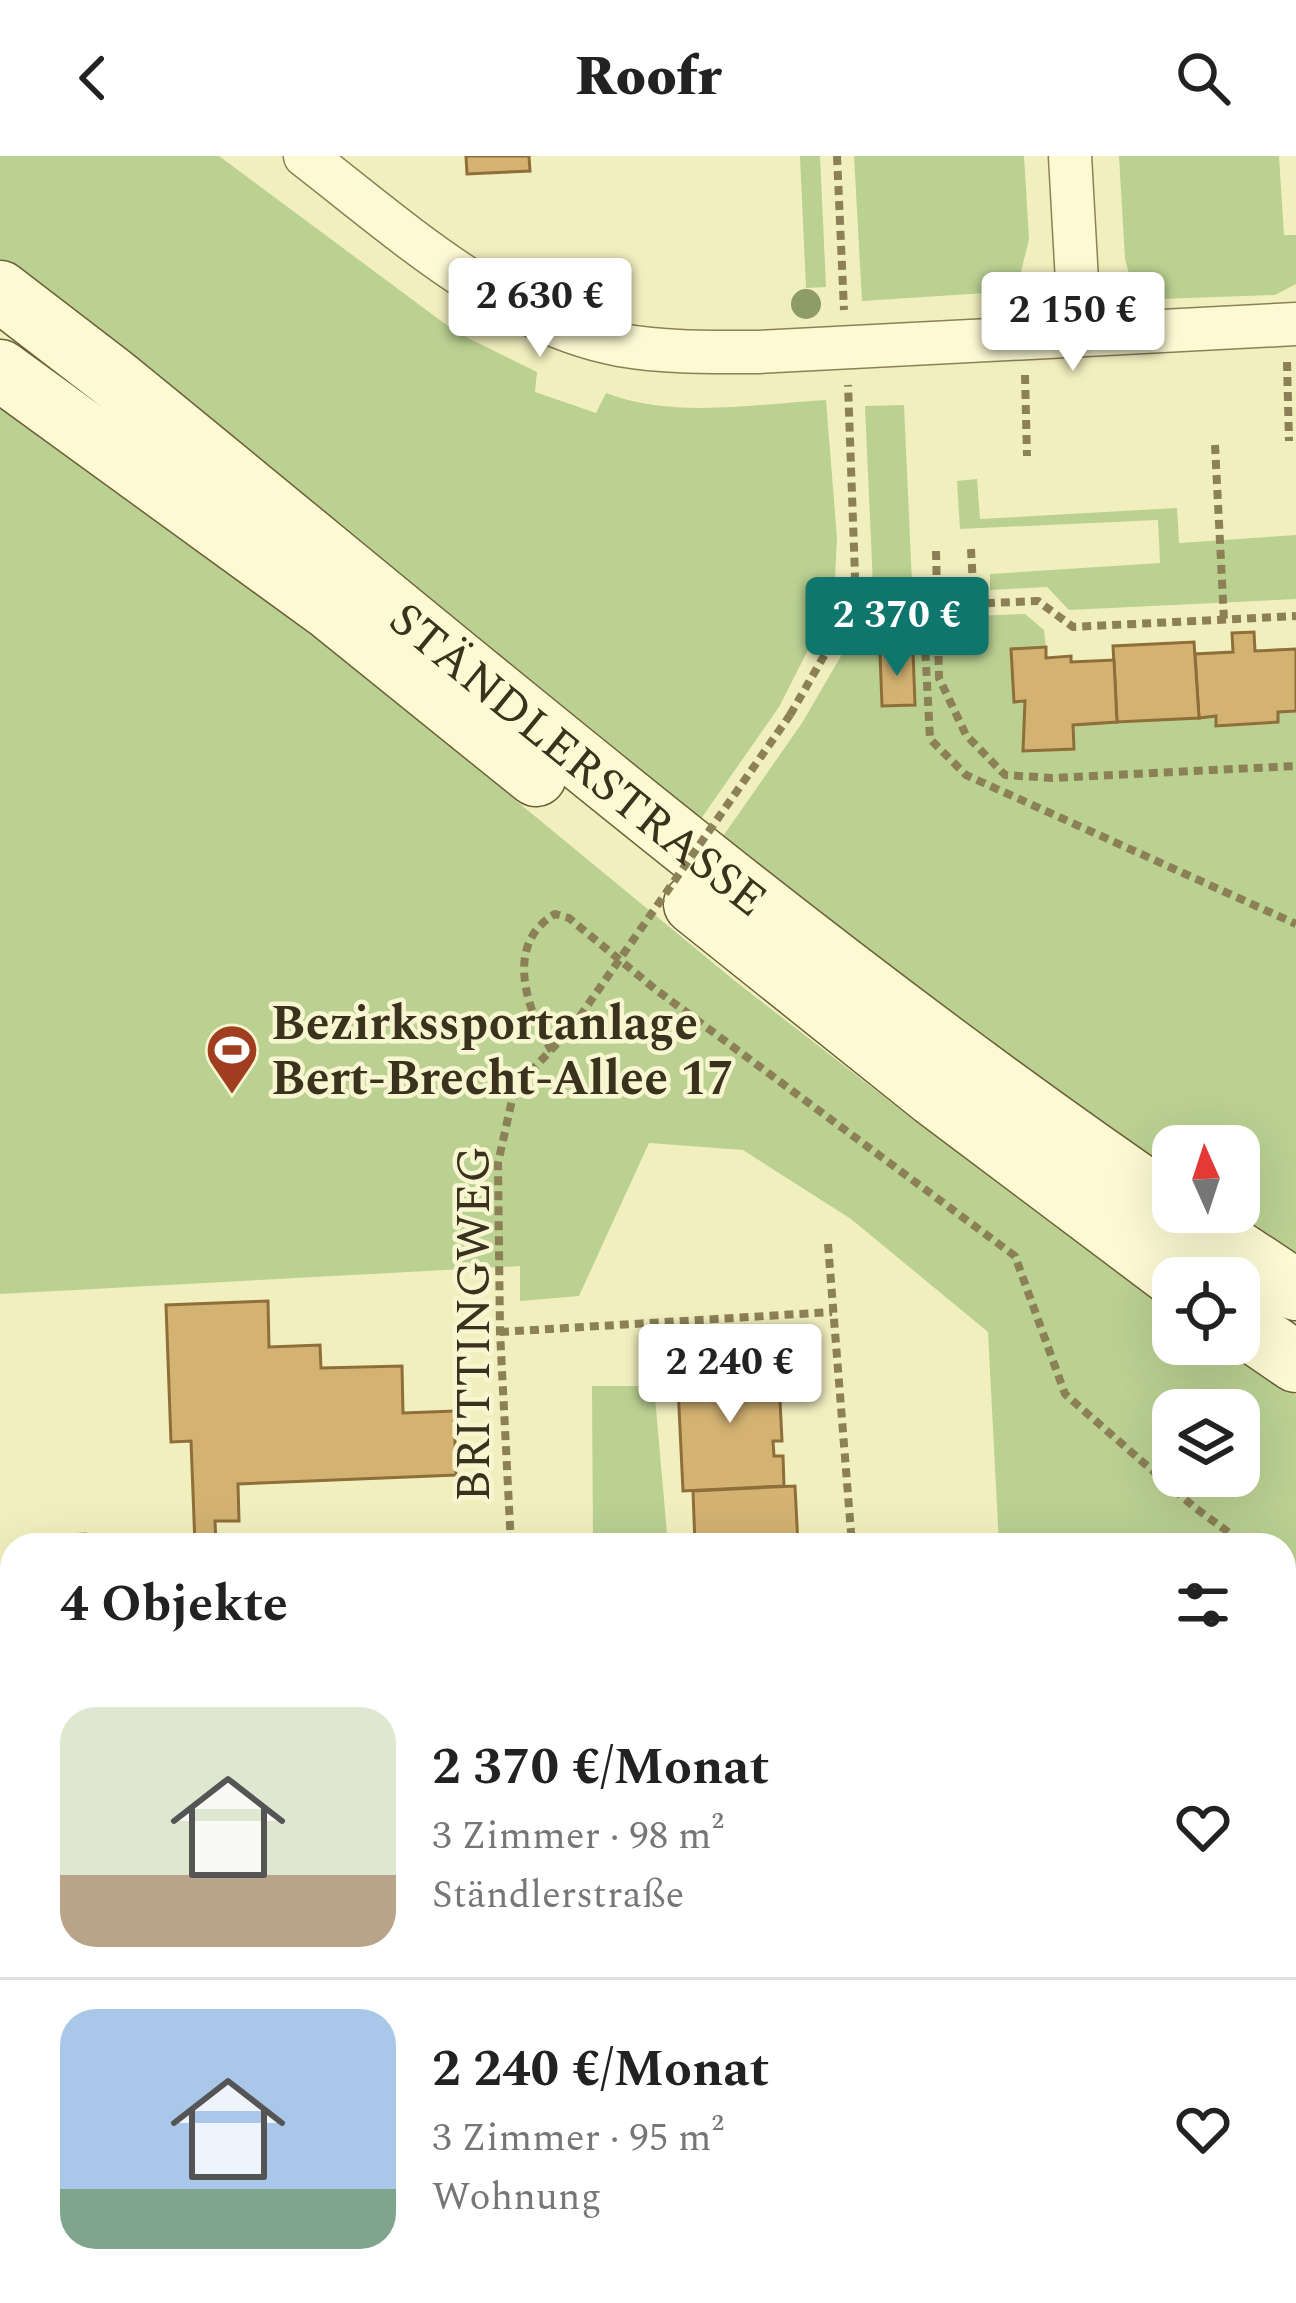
<!DOCTYPE html>
<html lang="de">
<meta charset="utf-8">
<style>
body{margin:0;font-family:Spectral,serif;background:#f2f2f2;color:#222;height:100vh;display:flex;flex-direction:column;font-size:45px;white-space:nowrap}
*{box-sizing:border-box;margin:0}
p{font-size:39px;color:#767676}
.icon{flex:none;width:66px;height:66px;fill:none;stroke:currentColor;stroke-width:2;stroke-linecap:round;stroke-linejoin:round}
.map{position:relative;flex:1;overflow:hidden}
.side{position:absolute;left:0px;top:1377px;width:1296px;height:771px;display:flex;flex-direction:column;background:#fff;border-radius:36px 36px 0 0;box-shadow:0 12px 48px #0002}
.side>*{flex:none}
.needle{width:78px;rotate:357deg}
.fabs{position:absolute;left:1152px;top:969px;display:grid;gap:24px}
.fabs a{display:grid;place-items:center;width:108px;height:108px;border-radius:24px;background:#fff;box-shadow:0 12px 48px #0002;font-size:60px}
.price{position:absolute;translate:-50% -102px;padding:0 27px;border-radius:12px;background:#fff;color:#222;font-size:39px;line-height:78px;filter:drop-shadow(0 3px 6px #0008)}
.price::after{content:'';position:absolute;left:50%;top:72px;width:36px;height:27px;margin-left:-18px;background:inherit;clip-path:polygon(0 0,100% 0,50% 100%)}
.price.on{background:#0f766e;color:#fff}
ul{padding:0;list-style:none}
li{display:flex;align-items:center;gap:36px;height:300px;padding:0 60px}
li+li{border-top:3px solid #e0e0e0}
li span{display:grid;place-items:center;flex:none;width:336px;height:240px;border-radius:36px;color:#555}
li>.icon{margin-inline-start:auto}
span .icon{width:144px;height:144px;fill:#fffc;stroke-width:1}
li b{font-size:51px}
h2{display:flex;justify-content:space-between;align-items:center;height:144px;padding:0 60px;font-size:51px}
header{display:flex;justify-content:space-between;align-items:center;height:156px;padding:0 60px;background:#fff;font-size:54px;font-weight:800}
.map>svg:first-child{display:block}
.green{fill:#bad192;fill-rule:evenodd}
.building{fill:#d3b272;stroke:#8e6f39;stroke-width:3}
.lines{fill:none;stroke-linecap:round;stroke-linejoin:round}
.minor-casing{stroke:#8c8056;stroke-width:45}
.secondary-casing{stroke:#6e6039;stroke-width:63}
.path{stroke:#8c8056;stroke-width:8;stroke-dasharray:9 6;stroke-linecap:butt}
.minor{stroke:#fcf9d3;stroke-width:42}
.secondary{stroke:#fcf9d3;stroke-width:60}
.path-bridge{stroke:#8c8056;stroke-width:8;stroke-dasharray:9 6;stroke-linecap:butt}
.tree{fill:#8e9c68}
.labels{text-anchor:middle;stroke-width:9;stroke-linejoin:round;paint-order:stroke}
.street-label{font-size:48px;fill:#3a321c;stroke:#f8f6d0}
.poi-label{font-size:48px;font-weight:bold;fill:#3a321c;stroke:#f8f6d0;text-anchor:start}
</style>
<header><svg class="icon" aria-label="back" viewBox="0 0 24 24"><path d="M15 5l-7 7 7 7"/></svg>Roofr<svg class="icon" aria-label="search" viewBox="0 0 24 24"><circle cx="10" cy="10" r="6"/><path d="M15 15l6 6"/></svg></header>
<div class="map">
<svg width="1296" height="2147" viewBox="0 0 1296 2147">
<rect width="100%" height="100%" fill="#f2efbf"/>
<g class="green">
<path d="M 0,0 L 219,0 L 456,176 L 537,216 L 535,236 L 596,257 L 606,237 C 674,263 755,248 826,244 L 837,382 L 834,443 L 779,551 L 698,667 L 0,112 Z"/>
<polygon points="800,0 820,0 826,131 806,132"/>
<polygon points="854,0 1024,0 1029,83 1021,116 1001,136 862,145"/>
<polygon points="1119,0 1279,0 1284,79 1296,79 1296,128 1275,139 1161,143 1133,132 1125,103"/>
<path d="M 0,245 L 326,488 L 735,825 L 923,971 L 1173,1150 L 1173,1188 L 1225,1188 L 1296,1239 L 1296,2147 L 846,2147 L 846,2136 L 1284,2136 L 1284,1389 L 999,1389 L 988,1176 L 851,1063 L 743,994 L 649,987 L 579,1140 L 520,1145 L 520,1110 L 0,1138 ZM 1173,1254 L 1239,1254 L 1239,1320 L 1173,1320 Z"/>
<polygon points="904,249 912,427 873,430 865,250"/>
<polygon points="977,323 980,363 1177,352 1179,387 1296,379 1296,443 1069,454 1047,431 990,434 990,418 1160,407 1158,364 960,373 957,325"/>
<polygon points="1025,458 1044,474 1046,491 1011,494 1014,545 1025,545 1024,595 1074,593 1073,569 1216,560 1217,569 1277,566 1278,556 1296,555 1296,1103 1225,1056 1239,1056 1239,990 1173,990 1173,1022 1129,993 721,683 802,567 862,464"/>
<polygon points="592,1230 654,1230 668,1389 593,1389"/>
<polygon points="378,2136 525,2136 526,2147 379,2147"/>
</g>
<g class="building">
<polygon points="466,0 529,0 530,15 467,18"/>
<polygon points="1254,476 1255,495 1296,493 1296,555 1278,556 1278,566 1216,570 1216,560 1199,562 1195,498 1233,496 1232,477"/>
<polygon points="1194,486 1199,562 1117,566 1113,490"/>
<polygon points="1046,491 1046,502 1071,500 1071,506 1114,504 1117,566 1073,569 1074,593 1023,595 1025,545 1014,546 1011,493"/>
<polygon points="913,496 915,549 882,550 880,497"/>
<polygon points="268,1145 269,1191 320,1189 321,1212 402,1210 403,1257 454,1255 456,1319 238,1328 239,1365 215,1365 216,1389 195,1389 191,1285 171,1286 166,1149"/>
<polygon points="778,1205 782,1285 773,1285 774,1300 783,1300 784,1330 683,1335 677,1210 723,1208 723,1216 732,1215 731,1207"/>
<polygon points="795,1330 798,1389 695,1389 693,1335"/>
<polygon points="85,1378 86,1389 27,1389 27,1381"/>
<polygon points="12,1622 12,1676 0,1677 0,1623"/>
<polygon points="543,2136 642,2136 643,2147 544,2147"/>
</g>
<g class="lines">
<g class="minor-casing">
<g id="minor">
<path d="M 305,0 C 397,71 503,168 620,189 C 667,197 712,196 759,196 L 1296,168"/>
<polyline points="1070,0 1080,179"/>
<polyline points="0,2086 12,2087"/>
<polyline points="106,2136 117,2147"/>
<polyline points="783,2147 783,2136"/>
</g>
</g>
<g class="secondary-casing">
<g id="secondary">
<path id="s1" d="M 0,135 L 112,221 C 460,504 802,799 1173,1052"/>
<polyline points="0,214 329,453 536,620"/>
<polyline points="694,748 934,940 1176,1122"/>
<polyline points="1178,1056 1296,1134"/>
<polyline points="1239,1167 1296,1206"/>
</g>
</g>
<g class="path">
<polyline points="837,0 844,154"/>
<polyline points="1287,206 1289,285"/>
<polyline points="1025,219 1027,300"/>
<polyline points="1215,289 1224,464"/>
<polyline points="971,393 974,448"/>
<polyline points="936,395 939,522 966,579 1005,619 1052,622 1296,610"/>
<polyline points="923,451 930,583 966,619 1296,768"/>
<polyline points="851,453 1038,445 1073,471 1296,460"/>
<polyline points="790,559 851,453 855,420 848,229"/>
<path d="M 552,895 C 527,855 503,788 555,758 L 569,762 L 655,833 L 1015,1100 L 1065,1238 L 1194,1351 L 1246,1389"/>
<polyline points="828,1088 852,1389"/>
<polyline points="500,1176 832,1156"/>
<polyline points="511,1389 500,1176 498,1007 512,944 532,914 571,873"/>
<polyline points="1284,1417 1296,1426"/>
<polyline points="0,1754 12,1753"/>
<polyline points="1284,1859 1296,1858"/>
<polyline points="0,2023 12,2022"/>
<polyline points="1284,2059 1288,2147"/>
<polyline points="168,2136 175,2147"/>
<polyline points="1126,2136 1127,2147"/>
<polyline points="902,2147 1112,2136"/>
</g>
<use href="#minor" class="minor"/>
<use href="#secondary" class="secondary"/>
<polyline class="path-bridge" points="571,873 790,559"/>
</g>
<circle class="tree" cx="806" cy="148" r="15"/>
<defs>
<g id="stadium-pin" transform="scale(2.7)"><path d="M0 17L-7.5 6A9.5 9.5 0 1 1 7.5 6Z" fill="#a13e20" stroke="#f8f6d0"/><path d="M0-5a6.5 5 0 1 0 0 10a6.5 5 0 1 0 0-10ZM-3.5-1.8h7v3.6h-7Z" fill="#fff"/></g>
</defs>
<g fill-rule="evenodd">
<use href="#stadium-pin" x="232" y="894"/>
</g>
<g class="labels">
<g class="street-label">
<text dy="17" stroke="none"><textPath href="#s1" startOffset="744">STÄNDLERSTRASSE</textPath></text>
<text transform="translate(472 1168) rotate(-90)" y="17">BRITTINGWEG</text>
</g>
<g class="poi-label">
<text x="271" y="883">Bezirkssportanlage<tspan x="271" dy="55">Bert-Brecht-Allee 17</tspan></text>
</g>
</g>
</svg>
<div class="fabs">
<a><svg class="needle" viewBox="-14 -14 28 28"><path d="M0-13l5 13h-10z" fill="#e53935"/><path d="M0 13l5-13h-10z" fill="#767676"/></svg></a>
<a><svg class="icon" aria-label="locate" viewBox="0 0 24 24"><circle cx="12" cy="12" r="6"/><path d="M12 2v4M12 18v4M2 12h4M18 12h4"/></svg></a>
<a><svg class="icon" aria-label="layers" viewBox="0 0 24 24"><path d="M12 4l9 5-9 5-9-5zM3 14l9 5 9-5"/></svg></a>
</div>
<b class="price" style="left:540px;top:204px">2 630 €</b>
<b class="price" style="left:1073px;top:218px">2 150 €</b>
<b class="price on" style="left:897px;top:523px">2 370 €</b>
<b class="price" style="left:730px;top:1270px">2 240 €</b>
<section class="side">
<h2>4 Objekte<svg class="icon" aria-label="filters" viewBox="0 0 24 24"><path d="M4 7h16M4 17h16"/><circle cx="9" cy="7" r="2"/><circle cx="15" cy="17" r="2"/></svg></h2>
<ul>
<li><span style="background:linear-gradient(#dfe7d0 70%,#b9a48a 0)"><svg class="icon" aria-label="home" viewBox="0 0 24 24"><path d="M3 11l9-7 9 7M6 9v11h12V9"/></svg></span><div><b>2 370 €/Monat</b><p>3 Zimmer · 98 m²</p><p>Ständlerstraße</p></div><svg class="icon" aria-label="heart" viewBox="0 0 24 24"><path d="M12 20l-8-8c-3-5 5-10 8-4 3-6 11-1 8 4z"/></svg></li>
<li><span style="background:linear-gradient(#a9c7e8 75%,#7fa58c 0)"><svg class="icon" aria-label="home" viewBox="0 0 24 24"><path d="M3 11l9-7 9 7M6 9v11h12V9"/></svg></span><div><b>2 240 €/Monat</b><p>3 Zimmer · 95 m²</p><p>Wohnung</p></div><svg class="icon" aria-label="heart" viewBox="0 0 24 24"><path d="M12 20l-8-8c-3-5 5-10 8-4 3-6 11-1 8 4z"/></svg></li>
</ul>
</section>
</div>
